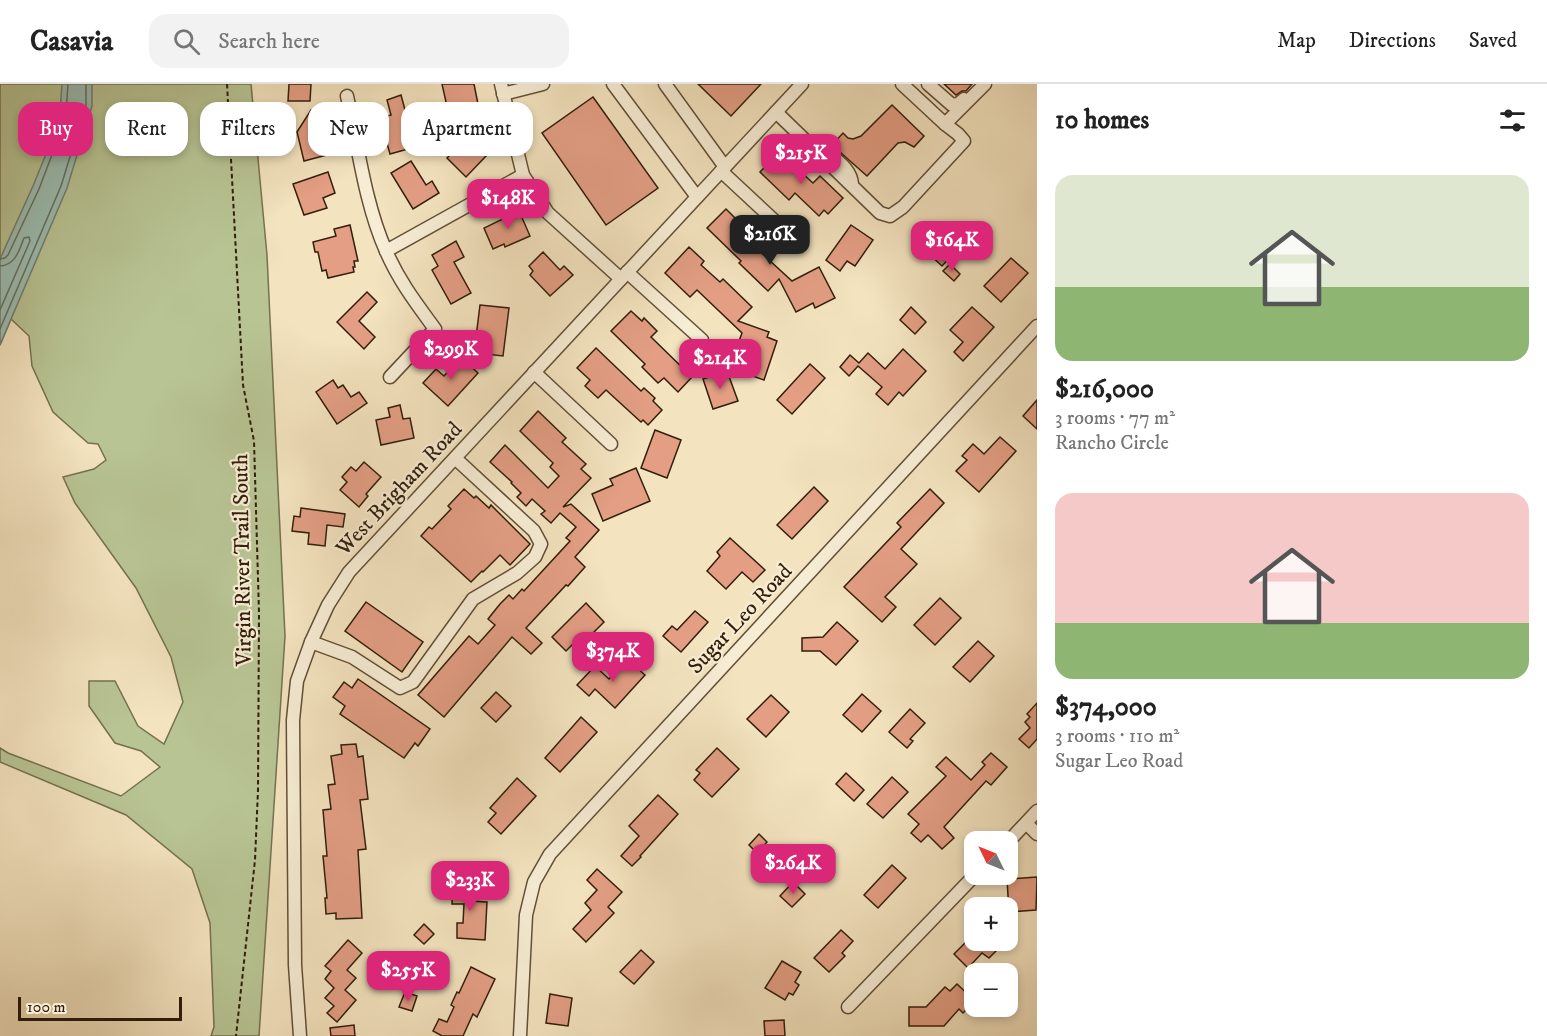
<!DOCTYPE html>
<meta charset="utf-8">
<style>
body{margin:0;font-family:"IM FELL DW Pica",serif;background:#f2f2f2;color:#222;height:100vh;display:flex;flex-direction:column;font-size:22px;white-space:nowrap}
*{box-sizing:border-box;margin:0}
p{font-size:20px;color:#767676}
.icon{flex:none;width:33px;height:33px;fill:none;stroke:currentColor;stroke-width:2;stroke-linecap:round;stroke-linejoin:round}
.map{position:relative;flex:1;overflow:hidden}
.details{display:flex;flex-direction:column;background:#fff;width:510px}
.details>*{flex:none}
.banner{position:absolute;left:18px;top:18px;width:570px;height:54px;display:flex;gap:12px}
.needle{width:39px;rotate:313deg}
.fabs{position:absolute;left:964px;top:747px;display:grid;gap:12px}
.fabs a{display:grid;place-items:center;width:54px;height:54px;border-radius:12px;background:#fff;box-shadow:0 3px 9px #0003;font-size:30px}
.scale{position:absolute;left:18px;bottom:15px;width:164px;box-sizing:border-box;padding-left:6px;border:3px solid #321e0a;border-top:0;font-size:16px;line-height:21px;white-space:nowrap;color:#321e0a;-webkit-text-stroke:4px #f7edd5;paint-order:stroke}
.price{position:absolute;translate:-50% -51px;padding:0 14px;border-radius:12px;background:#db2777;color:#fff;font-size:20px;line-height:39px;filter:drop-shadow(0 2px 3px #0008)}
.price::after{content:'';position:absolute;left:50%;top:36px;width:18px;height:14px;margin-left:-9px;background:inherit;clip-path:polygon(0 0,100% 0,50% 100%)}
.price.active{background:#222;color:#fff}
ul{padding:0;list-style:none}
li{display:grid;align-content:center;gap:12px;height:318px;padding:0 18px}
li span{display:grid;place-items:center;height:186px;border-radius:18px;color:#555}
li>.icon{margin-inline-start:auto}
span .icon{width:108px;height:108px;fill:#fffc;stroke-width:1}
li b{font-size:26px}
h2{display:flex;justify-content:space-between;align-items:center;height:72px;padding:0 18px;font-size:26px}
.pill{padding:0 21px;border-radius:18px;background:#fff;box-shadow:0 3px 9px #0003;font-size:21px;line-height:54px}
.pill.active{background:#db2777;color:#fff}
header{display:flex;align-items:center;gap:36px;box-sizing:border-box;height:84px;padding:0 30px;background:#fff;border-bottom:2px solid #e0e0e0}
header strong{font-size:28px}
nav{display:flex;gap:33px;margin-inline-start:auto;font-size:21px}
.search{width:420px;height:54px;background:#f2f2f2;display:flex;align-items:center;gap:15px;box-sizing:border-box;padding:0 21px;border-radius:18px;color:#767676;font-size:22px}
main{display:flex;flex:1;min-height:0}
.map>svg:first-child{display:block}
.green{fill:#b8c494;stroke:#75714f;stroke-width:1.5}
.water{fill:#9bbeb4;stroke:#717e70;stroke-width:1.5}
.lines{fill:none;stroke-linecap:round;stroke-linejoin:round}
.shore{stroke:#666e5f;stroke-width:1.5}
.building{fill:#e39e84;stroke:#321e0a;stroke-width:1.5}
.minor-casing{stroke:#624f37;stroke-width:15}
.path{stroke:#321e0a;stroke-width:2;stroke-dasharray:4.5 3;stroke-linecap:butt}
.minor{stroke:#f7edd5;stroke-width:12}
.labels{text-anchor:middle;stroke-width:4.5;stroke-linejoin:round;paint-order:stroke}
.street-label{font-size:22px;fill:#321e0a;stroke:#f7edd5}
</style>
<header>
<strong>Casavia</strong>
<div class="search"><svg class="icon" aria-label="search" viewBox="0 0 24 24"><circle cx="10" cy="10" r="6"/><path d="M15 15l6 6"/></svg>Search here</div>
<nav><a>Map</a><a>Directions</a><a>Saved</a></nav>
</header>
<main>
<div class="map">
<svg width="1037" height="952" viewBox="0 0 1037 952">
<rect width="100%" height="100%" fill="#f3e3bf"/>
<filter id="stains"><feTurbulence type="fractalNoise" baseFrequency=".00333" numOctaves="4"/><feColorMatrix values="0 0 0 0 .2 0 0 0 0 .09 0 0 0 0 .02 0 0 0 .5 -.17"/></filter>
<radialGradient id="worn" r=".72"><stop offset=".6" stop-color="#630" stop-opacity="0"/><stop offset="1" stop-color="#630" stop-opacity=".3"/></radialGradient>
<polygon class="green" points="0,0 251,0 267,171 285,552 259,952 211,952 214,943 210,839 192,785 126,731 0,678 0,664 8,669 121,712 160,683 141,667 115,659 89,622 89,597 115,597 138,642 164,660 183,618 171,573 136,504 75,419 63,393 94,385 106,376 98,360 88,359 53,328 32,282 29,252 11,235 0,261"/>
<polygon class="water" points="62,0 92,0 92,22 67,104 0,261 0,175 33,102 53,53 60,28"/>
<g class="lines">
<g class="shore">
<polyline points="0,175 5,174 8,171 39,105 58,55 66,29 68,0"/>
<path d="M 0,182 C 16,181 19,166 24,154 L 29,153 L 30,157 L 0,226"/>
<polyline points="0,245 61,102 86,21 86,0"/>
</g>
</g>
<g class="building">
<polygon points="289,0 311,0 310,17 288,17"/>
<polygon points="442,0 474,0 478,20 448,27"/>
<polygon points="698,0 761,0 731,32"/>
<polygon points="944,0 972,0 966,7 962,7 956,11"/>
<polygon points="401,11 415,63 390,70 380,34 391,31 387,16"/>
<polygon points="593,13 658,104 606,141 542,49"/>
<polygon points="892,21 924,52 914,63 905,58 898,59 867,92 832,61 843,49 848,54 853,55 861,52"/>
<polygon points="311,26 326,36 317,50 323,54 327,71 304,77 297,48"/>
<polygon points="474,41 491,58 481,68 486,72 466,93 447,74 467,53 465,50"/>
<polygon points="779,68 813,99 820,92 843,114 828,130 824,126 819,132 795,109 789,116 760,88"/>
<polygon points="411,77 426,101 432,97 439,109 413,125 391,89"/>
<polygon points="328,88 335,109 323,114 327,124 304,131 293,100"/>
<polygon points="517,122 530,152 505,163 504,160 493,165 484,144 507,133 504,128"/>
<polygon points="726,125 750,149 745,154 792,197 819,183 835,214 815,224 813,219 796,228 779,195 768,207 739,179 741,177 707,144"/>
<polygon points="350,141 358,177 354,177 355,183 353,183 354,188 328,194 326,186 322,187 318,168 315,168 313,158 336,152 334,145"/>
<polygon points="851,141 873,156 855,182 847,177 840,187 826,176"/>
<polygon points="942,154 956,167 942,182 928,169"/>
<polygon points="456,157 464,173 454,178 471,209 451,220 432,186 438,182 432,171"/>
<polygon points="689,163 704,177 701,181 720,198 723,195 752,223 738,237 769,248 767,253 777,257 764,296 735,286 745,259 739,257 742,249 697,206 690,213 665,189"/>
<polygon points="543,168 560,186 564,182 573,191 550,212 530,191 533,187 529,182"/>
<polygon points="1011,174 1028,189 1001,218 984,202"/>
<polygon points="950,180 960,190 954,197 943,187"/>
<polygon points="367,208 377,218 359,237 375,253 364,265 337,238"/>
<polygon points="480,221 509,224 503,272 468,268 470,252 476,253"/>
<polygon points="911,223 926,238 915,250 900,236"/>
<polygon points="972,223 994,243 963,277 954,268 963,258 950,246"/>
<polygon points="631,227 642,237 644,234 657,247 651,253 692,293 678,308 664,294 658,299 642,283 645,280 611,247"/>
<polygon points="596,264 641,307 644,304 655,314 653,317 662,326 648,341 643,336 641,338 606,306 598,314 585,302 590,296 577,284"/>
<polygon points="903,265 926,287 903,312 899,308 888,321 876,310 882,303 858,282 849,292 840,283 850,271 859,279 868,269 885,285"/>
<polygon points="461,273 478,289 448,322 423,299 436,285 444,292"/>
<polygon points="810,280 825,294 792,330 777,316"/>
<polygon points="727,287 738,317 713,325 703,295"/>
<polygon points="333,296 338,304 343,301 351,313 359,308 367,319 337,340 316,308"/>
<polygon points="1037,316 1037,345 1023,332"/>
<polygon points="400,321 403,335 410,334 414,354 381,361 376,336 390,333 388,324"/>
<polygon points="538,327 566,354 562,358 586,380 581,385 591,394 563,423 571,420 599,446 575,473 585,483 568,502 566,501 526,544 542,559 531,570 512,553 444,633 418,611 469,552 478,560 495,541 488,535 500,520 509,511 513,515 522,505 524,507 570,457 566,454 576,443 560,429 551,439 541,430 545,427 532,415 526,422 517,413 521,409 511,399 512,398 490,378 505,361 548,404 559,392 550,383 553,379 520,347"/>
<polygon points="655,346 681,356 667,394 641,384"/>
<polygon points="1000,353 1016,367 979,408 956,387 967,376 962,372 973,360 984,370"/>
<polygon points="364,378 381,393 366,410 368,412 359,423 340,406 347,398 342,393 351,383 356,387"/>
<polygon points="636,384 650,417 603,437 592,410 613,401 610,395"/>
<polygon points="814,403 828,417 792,455 777,441"/>
<polygon points="464,405 474,414 476,412 489,424 491,421 530,460 510,481 500,471 483,488 482,487 471,498 421,452 429,443 432,445 451,425 448,422"/>
<polygon points="930,405 944,419 901,465 917,480 885,513 896,523 882,538 844,503 901,443 897,439"/>
<polygon points="301,424 345,430 343,443 327,441 325,462 308,460 309,449 292,447 294,432 300,433"/>
<polygon points="730,454 765,486 753,498 742,488 726,505 707,487 720,472 717,468"/>
<polygon points="940,514 961,534 935,561 914,541"/>
<polygon points="366,518 423,558 402,588 345,547"/>
<polygon points="586,519 604,538 578,564 573,560 566,567 552,553"/>
<polygon points="695,527 708,538 681,568 663,552 672,542 677,546"/>
<polygon points="837,538 858,557 836,581 820,567 802,567 802,554 823,553"/>
<polygon points="978,557 994,572 970,598 953,583"/>
<polygon points="627,575 645,591 615,624 595,605 589,612 577,601 595,582 609,595"/>
<polygon points="358,595 430,645 418,662 415,659 404,674 340,630 345,622 333,613 344,598 352,604"/>
<polygon points="496,608 511,622 496,638 481,624"/>
<polygon points="862,610 881,627 862,648 843,631"/>
<polygon points="771,611 789,628 766,653 747,635"/>
<polygon points="1037,619 1037,655 1029,664 1019,655 1030,644 1025,638 1030,633 1027,630"/>
<polygon points="910,625 925,639 910,655 913,657 907,664 889,648"/>
<polygon points="581,633 597,648 560,688 545,674"/>
<polygon points="356,660 358,673 363,672 368,715 360,716 366,765 358,766 362,834 336,835 336,829 326,830 325,814 327,814 323,772 327,772 323,726 331,725 328,701 335,700 331,672 342,670 341,661"/>
<polygon points="717,664 739,685 712,713 694,696 700,689 696,686"/>
<polygon points="991,669 1007,683 991,701 986,697 944,743 954,754 942,765 928,751 921,758 911,749 919,740 908,730 946,692 936,683 946,673 971,696 985,681 982,678"/>
<polygon points="846,689 864,706 854,717 836,700"/>
<polygon points="892,693 908,708 883,734 867,720"/>
<polygon points="517,694 536,712 501,750 488,738 496,729 490,724"/>
<polygon points="658,711 678,730 640,772 641,773 632,782 621,772 639,752 629,742"/>
<polygon points="759,750 767,758 757,769 749,761"/>
<polygon points="892,781 906,794 878,824 864,811"/>
<polygon points="597,785 622,808 608,823 614,829 586,858 573,845 591,826 585,819 597,806 587,796"/>
<polygon points="1037,793 1036,826 1009,828 1007,795"/>
<polygon points="453,795 471,796 470,817 487,818 485,856 457,854 457,839 463,839 464,820 452,820"/>
<polygon points="793,798 805,810 792,823 780,812"/>
<polygon points="424,840 434,850 424,860 414,851"/>
<polygon points="841,846 853,857 842,869 845,872 829,888 814,874"/>
<polygon points="975,849 975,856 990,856 998,865 989,874 982,869 968,884 954,870"/>
<polygon points="348,856 362,869 347,886 356,894 345,906 356,916 337,938 327,929 334,922 325,914 334,904 325,895 331,887 325,882"/>
<polygon points="641,866 654,878 634,900 620,888"/>
<polygon points="782,877 801,888 795,898 799,901 793,911 789,909 785,916 765,904"/>
<polygon points="471,883 495,895 477,933 473,930 463,952 442,952 433,947 439,935 447,938 454,923 451,921 457,908 459,909"/>
<polygon points="957,900 975,917 963,929 959,925 944,942 909,942 909,923 926,923 945,903 950,907"/>
<polygon points="405,908 417,912 412,927 399,923"/>
<polygon points="550,910 572,914 568,942 546,939"/>
<polygon points="784,936 785,952 765,952 764,937"/>
<polygon points="354,941 355,952 331,952 330,944"/>
</g>
<g class="lines">
<g class="minor-casing">
<g id="minor">
<polyline points="501,0 523,91 548,129 621,195"/>
<polyline points="613,0 697,113"/>
<polyline points="665,0 725,83"/>
<polyline points="902,0 945,40"/>
<polyline points="928,0 952,21 958,20 964,15"/>
<polyline points="503,10 543,0"/>
<path d="M 347,12 C 358,62 365,120 386,167 C 399,197 416,219 435,245 L 390,293"/>
<polyline points="776,28 880,129 890,132 903,123 964,57 958,50 945,40 985,0"/>
<path d="M 829,69 C 839,78 851,86 852,100"/>
<polyline points="721,87 794,155"/>
<polyline points="386,167 523,91"/>
<polyline points="627,188 702,256"/>
<polyline points="534,288 611,360"/>
<polyline points="311,558 352,573 400,604 413,598 473,515 517,489 535,473 541,460 534,447 455,374"/>
<polyline points="1026,739 1037,750"/>
<polyline points="1008,758 1037,727"/>
<polyline points="848,923 976,790"/>
<polyline points="300,952 295,881 293,636 297,597 311,558 328,521 349,488 802,0"/>
<polyline points="520,952 526,831 534,798 550,770 1037,242"/>
</g>
</g>
<polyline class="path" points="227,0 243,301 254,357 259,529 258,706 255,776 236,952"/>
<use href="#minor" class="minor"/>
</g>
<g class="labels">
<g class="street-label">
<text transform="translate(398 404) rotate(-47)" y="8">West Brigham Road</text>
<text transform="translate(241 476) rotate(-91)" y="8">Virgin River Trail South</text>
<text transform="translate(739 534) rotate(-47)" y="8">Sugar Leo Road</text>
</g>
</g>
<rect width="100%" height="100%" filter="url(#stains)"/>
<rect width="100%" height="100%" fill="url(#worn)"/>
</svg>
<div class="fabs">
<a><svg class="needle" viewBox="-14 -14 28 28"><path d="M0-13l5 13h-10z" fill="#e53935"/><path d="M0 13l5-13h-10z" fill="#767676"/></svg></a>
<a>+</a>
<a>−</a>
</div>
<div class="scale">100 m</div>
<b class="price" style="left:801px;top:101px">$215K</b>
<b class="price" style="left:508px;top:146px">$148K</b>
<b class="price active" style="left:770px;top:182px">$216K</b>
<b class="price" style="left:952px;top:188px">$164K</b>
<b class="price" style="left:451px;top:297px">$299K</b>
<b class="price" style="left:720px;top:306px">$214K</b>
<b class="price" style="left:613px;top:599px">$374K</b>
<b class="price" style="left:793px;top:811px">$264K</b>
<b class="price" style="left:470px;top:828px">$233K</b>
<b class="price" style="left:408px;top:918px">$255K</b>
<div class="banner">
<a class="pill active">Buy</a>
<a class="pill">Rent</a>
<a class="pill">Filters</a>
<a class="pill">New</a>
<a class="pill">Apartment</a>
</div>
</div>
<section class="details">
<h2>10 homes<svg class="icon" aria-label="filters" viewBox="0 0 24 24"><path d="M4 7h16M4 17h16"/><circle cx="9" cy="7" r="2"/><circle cx="15" cy="17" r="2"/></svg></h2>
<ul>
<li><span style="background:linear-gradient(#dfe7d0 60%,#8fb573 0)"><svg class="icon" aria-label="home" viewBox="0 0 24 24"><path d="M3 11l9-7 9 7M6 9v11h12V9"/></svg></span><div><b>$216,000</b><p>3 rooms · 77 m²</p><p>Rancho Circle</p></div></li>
<li><span style="background:linear-gradient(#f6c9c9 70%,#8fb573 0)"><svg class="icon" aria-label="home" viewBox="0 0 24 24"><path d="M3 11l9-7 9 7M6 9v11h12V9"/></svg></span><div><b>$374,000</b><p>3 rooms · 110 m²</p><p>Sugar Leo Road</p></div></li>
</ul>
</section>
</main>
